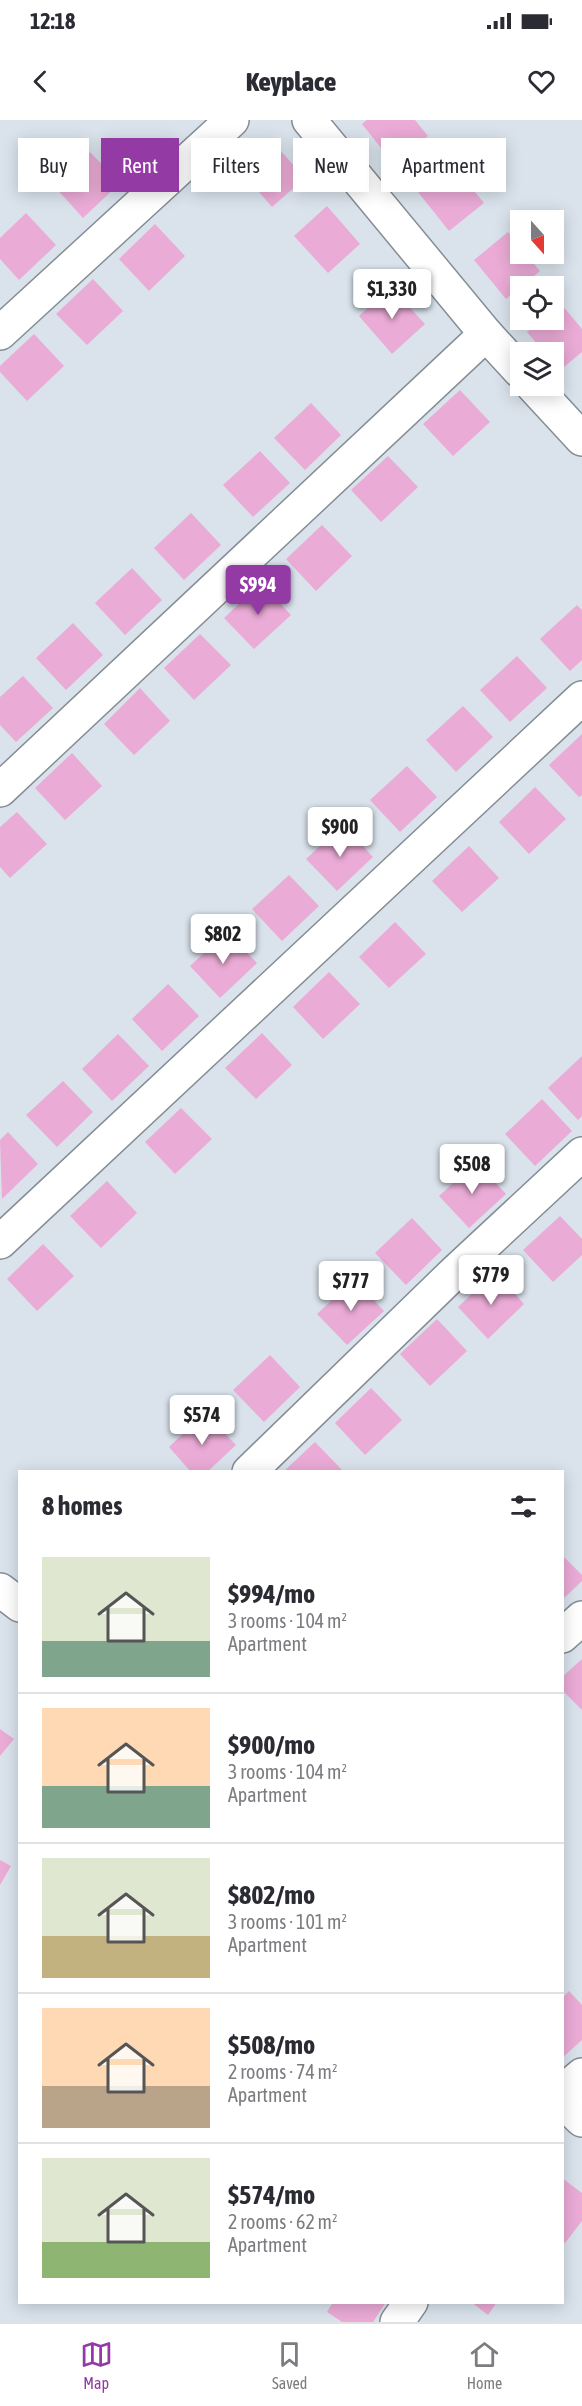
<!DOCTYPE html>
<meta charset="utf-8">
<style>
body{margin:0;font-family:"Asap Condensed",sans-serif;background:#f7f7f7;color:#2b2b33;height:100vh;display:flex;flex-direction:column;font-size:22px;white-space:nowrap}
*{box-sizing:border-box;margin:0}
p{font-size:20px;color:#7c7c81}
.icon{flex:none;width:33px;height:33px;fill:none;stroke:currentColor;stroke-width:2;stroke-linecap:round;stroke-linejoin:round}
.map{position:relative;flex:1;overflow:hidden}
.sheet{position:absolute;left:18px;top:1350px;width:546px;height:834px;display:flex;flex-direction:column;background:#fff;border-radius:0px;box-shadow:0 3px 15px #0003}
.sheet>*{flex:none}
.hud{position:absolute;left:18px;top:18px;width:546px;height:54px;display:flex;gap:12px}
.needle{width:39px;rotate:159deg}
.tools{position:absolute;left:510px;top:90px;display:grid;gap:12px}
.tools a{display:grid;place-items:center;width:54px;height:54px;border-radius:0px;background:#fff;box-shadow:0 3px 15px #0003;font-size:30px}
.price{position:absolute;translate:-50% -51px;padding:0 14px;border-radius:6px;background:#fff;color:#222;font-size:20px;line-height:39px;filter:drop-shadow(0 2px 3px #0008)}
.price::after{content:'';position:absolute;left:50%;top:36px;width:18px;height:14px;margin-left:-9px;background:inherit;clip-path:polygon(0 0,100% 0,50% 100%)}
.price.current{background:#933aa5;color:#fff}
ul{padding:0;list-style:none}
li{display:flex;align-items:center;gap:18px;height:150px;padding:0 24px}
li+li{border-top:2px solid #e1e1e2}
li span{display:grid;place-items:center;flex:none;width:168px;height:120px;border-radius:0px;color:#555}
li>.icon{margin-inline-start:auto}
span .icon{width:72px;height:72px;fill:#fffc;stroke-width:1}
li b{font-size:26px}
h2{display:flex;justify-content:space-between;align-items:center;height:72px;padding:0 24px;font-size:26px}
.pill{padding:0 21px;border-radius:0px;background:#fff;box-shadow:0 3px 15px #0003;font-size:21px;line-height:54px}
.pill.current{background:#933aa5;color:#fff}
.status{display:flex;justify-content:space-between;align-items:center;height:42px;padding:0 30px;background:#fff;direction:ltr}
.status svg{height:16px;fill:currentColor}
header{display:flex;justify-content:space-between;align-items:center;height:78px;padding:0 24px;background:#fff;font-size:27px;font-weight:800}
.tabs{display:flex;justify-content:space-around;align-items:center;height:84px;border-top:2px solid #e1e1e2;background:#fff;font-size:16px;color:#7c7c81}
.tabs a{display:grid;justify-items:center;gap:3px}
.tabs .current{color:#933aa5}
.map>svg:first-child{display:block}
.building{fill:#eaabd6}
.lines{fill:none;stroke-linecap:round;stroke-linejoin:round}
.street-casing{stroke:#858d95;stroke-width:36}
.street{stroke:#fff;stroke-width:33}
</style>
<div class="status"><b>12:18</b><svg viewBox="0 0 49 12"><path d="M0 12V9h3v3zM5 12V6h3v6zM10 12V3h3v9zM15 12V0h3v12zM26 1h20v11H26zM47 4h2v5h-2z"/></svg></div>
<header><svg class="icon" aria-label="back" viewBox="0 0 24 24"><path d="M15 5l-7 7 7 7"/></svg>Keyplace<svg class="icon" aria-label="heart" viewBox="0 0 24 24"><path d="M12 20l-8-8c-3-5 5-10 8-4 3-6 11-1 8 4z"/></svg></header>
<div class="map">
<svg width="582" height="2202" viewBox="0 0 582 2202">
<rect width="100%" height="100%" fill="#dae3ec"/>
<g class="building">
<polygon points="367,0 415,0 428,16 393,43 362,4"/>
<polygon points="271,20 305,58 272,87 239,49"/>
<polygon points="90,32 120,63 83,98 54,66"/>
<polygon points="452,44 484,83 449,111 418,72"/>
<polygon points="327,86 360,124 328,153 294,116"/>
<polygon points="26,93 56,125 19,160 0,139 0,118"/>
<polygon points="155,104 185,136 149,171 119,139"/>
<polygon points="508,112 520,127 520,134 526,134 540,151 506,179 474,140"/>
<polygon points="93,159 123,191 87,225 56,194"/>
<polygon points="391,167 425,204 392,234 359,196"/>
<polygon points="562,185 582,209 582,232 559,251 554,244 554,232 544,232 527,212 543,200 554,200 554,191"/>
<polygon points="34,214 64,246 27,281 0,252 0,246"/>
<polygon points="460,270 490,302 453,336 423,304"/>
<polygon points="311,283 341,315 305,350 274,318"/>
<polygon points="260,331 290,363 253,397 223,365"/>
<polygon points="388,336 418,367 381,402 351,370"/>
<polygon points="191,393 221,425 184,460 154,428"/>
<polygon points="322,405 352,436 316,471 286,439"/>
<polygon points="132,448 162,480 125,515 95,483"/>
<polygon points="261,463 291,495 254,529 224,498"/>
<polygon points="577,485 582,490 582,540 570,551 540,519"/>
<polygon points="73,503 103,535 66,570 36,538"/>
<polygon points="200,514 231,545 194,580 164,548"/>
<polygon points="517,536 547,568 510,602 480,570"/>
<polygon points="23,556 53,588 16,622 0,605 0,577"/>
<polygon points="140,568 170,601 134,635 104,604"/>
<polygon points="463,586 493,617 456,652 426,620"/>
<polygon points="582,614 582,675 579,677 549,645"/>
<polygon points="72,633 102,666 65,700 35,668"/>
<polygon points="407,646 437,677 400,712 370,680"/>
<polygon points="535,667 566,699 529,734 499,702"/>
<polygon points="17,692 47,724 10,758 0,747 0,707"/>
<polygon points="343,705 373,737 337,771 306,739"/>
<polygon points="469,726 499,758 462,792 432,761"/>
<polygon points="289,755 319,786 282,821 252,789"/>
<polygon points="395,802 426,834 389,868 359,837"/>
<polygon points="227,812 257,843 220,878 190,846"/>
<polygon points="329,852 360,884 323,919 293,887"/>
<polygon points="168,864 199,896 162,931 132,899"/>
<polygon points="262,913 292,945 256,979 225,948"/>
<polygon points="118,914 149,946 112,981 82,949"/>
<polygon points="582,936 582,996 578,1000 548,968"/>
<polygon points="63,961 93,992 57,1027 26,995"/>
<polygon points="542,979 572,1011 535,1046 505,1014"/>
<polygon points="181,988 212,1019 175,1054 145,1022"/>
<polygon points="8,1012 38,1044 2,1079 0,1020"/>
<polygon points="476,1042 506,1074 469,1108 439,1076"/>
<polygon points="107,1061 137,1093 101,1128 70,1096"/>
<polygon points="560,1096 582,1119 582,1135 553,1162 523,1130"/>
<polygon points="412,1098 442,1130 406,1165 375,1133"/>
<polygon points="43,1124 74,1156 37,1191 7,1159"/>
<polygon points="495,1152 524,1184 488,1219 458,1187"/>
<polygon points="354,1159 384,1191 347,1225 317,1194"/>
<polygon points="437,1199 467,1231 430,1266 400,1234"/>
<polygon points="270,1235 300,1267 264,1302 233,1270"/>
<polygon points="371,1268 402,1300 365,1335 335,1303"/>
<polygon points="205,1293 236,1325 207,1352 191,1352 169,1327"/>
<polygon points="315,1322 344,1352 283,1352"/>
<polygon points="562,1435 582,1455 582,1461 562,1480"/>
<polygon points="582,1539 582,1590 562,1570 562,1557"/>
<polygon points="0,1609 14,1619 0,1636"/>
<polygon points="0,1740 11,1746 0,1765"/>
<polygon points="569,1871 582,1885 582,1920 562,1938 562,1878"/>
<polygon points="562,2058 582,2073 582,2101 565,2123 562,2122"/>
<polygon points="333,2182 386,2182 373,2202 342,2202 327,2192"/>
<polygon points="471,2182 497,2182 488,2195"/>
</g>
<g class="lines">
<g class="street-casing">
<g id="street">
<polyline points="309,0 486,214 520,251"/>
<polyline points="0,213 232,0"/>
<polyline points="533,266 582,319"/>
<polyline points="0,670 486,214"/>
<polyline points="0,1122 582,578"/>
<polyline points="249,1352 454,1153 582,1034"/>
<polyline points="0,1470 20,1485"/>
<polyline points="562,1516 582,1498"/>
<polyline points="562,1972 582,1955"/>
<polyline points="562,1981 582,2000"/>
<polyline points="397,2202 411,2182"/>
</g>
</g>
<use href="#street" class="street"/>
</g>
</svg>
<div class="tools">
<a><svg class="needle" viewBox="-14 -14 28 28"><path d="M0-13l5 13h-10z" fill="#e53935"/><path d="M0 13l5-13h-10z" fill="#7c7c81"/></svg></a>
<a><svg class="icon" aria-label="locate" viewBox="0 0 24 24"><circle cx="12" cy="12" r="6"/><path d="M12 2v4M12 18v4M2 12h4M18 12h4"/></svg></a>
<a><svg class="icon" aria-label="layers" viewBox="0 0 24 24"><path d="M12 4l9 5-9 5-9-5zM3 14l9 5 9-5"/></svg></a>
</div>
<b class="price" style="left:392px;top:200px">$1,330</b>
<b class="price current" style="left:258px;top:496px">$994</b>
<b class="price" style="left:340px;top:738px">$900</b>
<b class="price" style="left:223px;top:845px">$802</b>
<b class="price" style="left:472px;top:1075px">$508</b>
<b class="price" style="left:491px;top:1186px">$779</b>
<b class="price" style="left:351px;top:1192px">$777</b>
<b class="price" style="left:202px;top:1326px">$574</b>
<div class="hud">
<a class="pill">Buy</a>
<a class="pill current">Rent</a>
<a class="pill">Filters</a>
<a class="pill">New</a>
<a class="pill">Apartment</a>
</div>
<section class="sheet">
<h2>8 homes<svg class="icon" aria-label="filters" viewBox="0 0 24 24"><path d="M4 7h16M4 17h16"/><circle cx="9" cy="7" r="2"/><circle cx="15" cy="17" r="2"/></svg></h2>
<ul>
<li><span style="background:linear-gradient(#dfe7d0 70%,#7fa58c 0)"><svg class="icon" aria-label="home" viewBox="0 0 24 24"><path d="M3 11l9-7 9 7M6 9v11h12V9"/></svg></span><div><b>$994/mo</b><p>3 rooms · 104 m²</p><p>Apartment</p></div></li>
<li><span style="background:linear-gradient(#ffd9b3 65%,#7fa58c 0)"><svg class="icon" aria-label="home" viewBox="0 0 24 24"><path d="M3 11l9-7 9 7M6 9v11h12V9"/></svg></span><div><b>$900/mo</b><p>3 rooms · 104 m²</p><p>Apartment</p></div></li>
<li><span style="background:linear-gradient(#dfe7d0 65%,#c2b280 0)"><svg class="icon" aria-label="home" viewBox="0 0 24 24"><path d="M3 11l9-7 9 7M6 9v11h12V9"/></svg></span><div><b>$802/mo</b><p>3 rooms · 101 m²</p><p>Apartment</p></div></li>
<li><span style="background:linear-gradient(#ffd9b3 65%,#b9a48a 0)"><svg class="icon" aria-label="home" viewBox="0 0 24 24"><path d="M3 11l9-7 9 7M6 9v11h12V9"/></svg></span><div><b>$508/mo</b><p>2 rooms · 74 m²</p><p>Apartment</p></div></li>
<li><span style="background:linear-gradient(#dfe7d0 70%,#8fb573 0)"><svg class="icon" aria-label="home" viewBox="0 0 24 24"><path d="M3 11l9-7 9 7M6 9v11h12V9"/></svg></span><div><b>$574/mo</b><p>2 rooms · 62 m²</p><p>Apartment</p></div></li>
</ul>
</section>
</div>
<nav class="tabs">
<a class="current"><svg class="icon" aria-label="map" viewBox="0 0 24 24"><path d="M3 6l6-2 6 2 6-2v14l-6 2-6-2-6 2zM9 4v14M15 6v14"/></svg>Map</a>
<a><svg class="icon" aria-label="saved" viewBox="0 0 24 24"><path d="M7 4h10v16l-5-4-5 4z"/></svg>Saved</a>
<a><svg class="icon" aria-label="home" viewBox="0 0 24 24"><path d="M3 11l9-7 9 7M6 9v11h12V9"/></svg>Home</a>
</nav>
